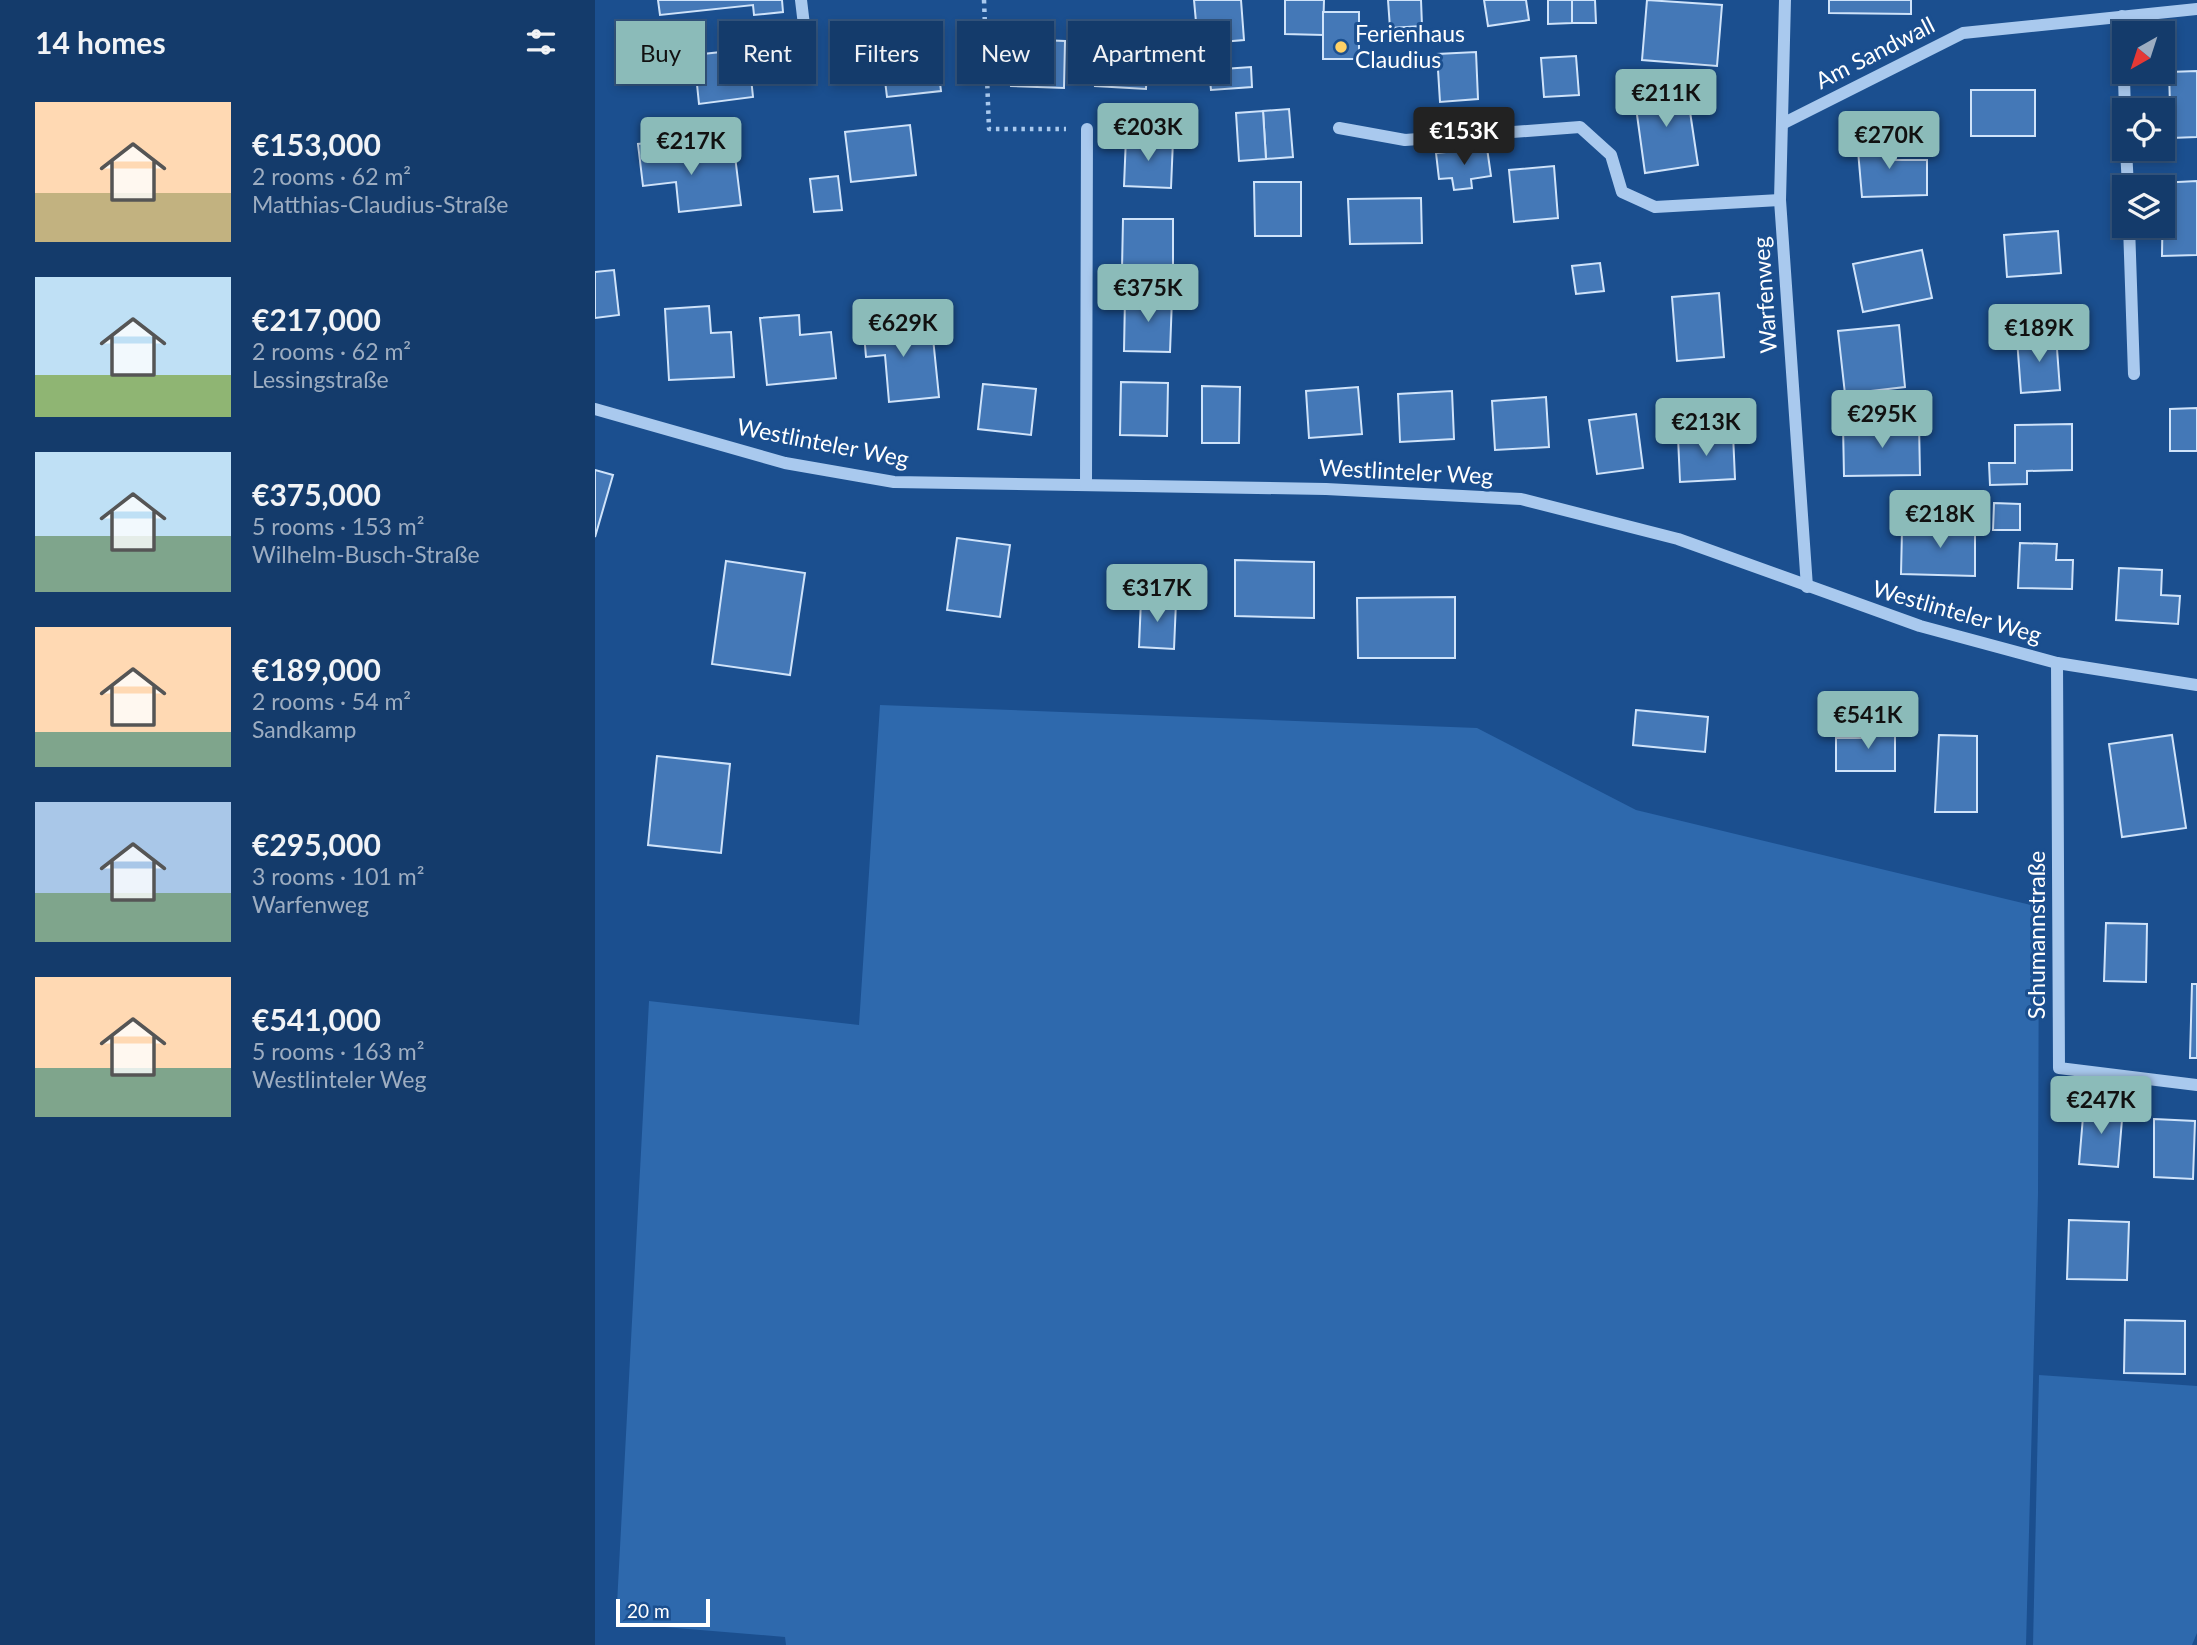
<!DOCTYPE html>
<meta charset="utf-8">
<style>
body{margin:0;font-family:Lato,sans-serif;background:#214673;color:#f1f3f6;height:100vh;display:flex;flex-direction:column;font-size:26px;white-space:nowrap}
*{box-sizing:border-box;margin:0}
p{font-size:23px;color:#9dadc1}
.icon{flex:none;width:38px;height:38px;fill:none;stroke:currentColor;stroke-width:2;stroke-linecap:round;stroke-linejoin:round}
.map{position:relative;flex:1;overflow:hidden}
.drawer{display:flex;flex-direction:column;background:#143b6b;width:595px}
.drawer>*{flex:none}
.top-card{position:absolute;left:21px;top:21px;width:665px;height:63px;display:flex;gap:14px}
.needle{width:46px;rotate:219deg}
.fabs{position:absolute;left:1517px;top:21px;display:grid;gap:14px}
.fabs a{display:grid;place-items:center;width:63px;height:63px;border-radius:0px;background:#143b6b;box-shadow:0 4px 10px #0003,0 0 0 2px #33557e;font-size:35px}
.scale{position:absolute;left:21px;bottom:18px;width:94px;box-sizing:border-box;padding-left:7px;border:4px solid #fff;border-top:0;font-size:19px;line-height:24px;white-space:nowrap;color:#fff;-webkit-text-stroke:5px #1b4f8f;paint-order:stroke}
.price{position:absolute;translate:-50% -60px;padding:0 16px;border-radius:7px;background:#8bbbb9;color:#111;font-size:23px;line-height:46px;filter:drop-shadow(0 2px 4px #0008)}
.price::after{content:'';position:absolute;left:50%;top:42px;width:21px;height:16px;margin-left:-10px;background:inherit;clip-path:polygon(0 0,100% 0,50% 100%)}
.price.current{background:#222;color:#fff}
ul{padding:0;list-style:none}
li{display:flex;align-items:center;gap:21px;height:175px;padding:0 35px}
li span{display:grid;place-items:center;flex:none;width:196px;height:140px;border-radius:0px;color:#555}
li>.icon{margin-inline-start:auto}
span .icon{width:84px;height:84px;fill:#fffc;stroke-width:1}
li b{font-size:30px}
h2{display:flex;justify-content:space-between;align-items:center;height:84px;padding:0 35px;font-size:30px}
.chip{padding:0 24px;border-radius:0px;background:#143b6b;box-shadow:0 4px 10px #0003,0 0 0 2px #33557e;font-size:24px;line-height:63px}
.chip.current{background:#8bbbb9;color:#111}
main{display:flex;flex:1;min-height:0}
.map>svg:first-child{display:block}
.green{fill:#2e69ad}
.building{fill:#4478b7;stroke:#cfe3fa;stroke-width:2}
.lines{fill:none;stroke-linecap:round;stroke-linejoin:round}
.path{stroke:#a9c9ee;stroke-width:4.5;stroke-dasharray:3.5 5;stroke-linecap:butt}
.minor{stroke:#a9c9ee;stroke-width:12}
.poi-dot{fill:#ffd166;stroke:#1b4f8f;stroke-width:2.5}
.labels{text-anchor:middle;stroke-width:6;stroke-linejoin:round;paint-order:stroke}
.poi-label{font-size:23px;fill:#fff;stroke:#1b4f8f;text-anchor:start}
.street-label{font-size:23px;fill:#fff;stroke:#1b4f8f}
</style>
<main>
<section class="drawer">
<h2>14 homes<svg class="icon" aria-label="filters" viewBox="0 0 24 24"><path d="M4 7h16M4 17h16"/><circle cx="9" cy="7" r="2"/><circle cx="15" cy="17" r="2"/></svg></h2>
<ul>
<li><span style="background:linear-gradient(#ffd9b3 65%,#c2b280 0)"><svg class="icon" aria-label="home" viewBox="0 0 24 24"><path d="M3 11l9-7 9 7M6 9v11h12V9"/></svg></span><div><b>€153,000</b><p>2 rooms · 62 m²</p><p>Matthias-Claudius-Straße</p></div></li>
<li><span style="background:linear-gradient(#bfe0f5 70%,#8fb573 0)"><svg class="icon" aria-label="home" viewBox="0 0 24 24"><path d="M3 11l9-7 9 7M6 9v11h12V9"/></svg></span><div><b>€217,000</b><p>2 rooms · 62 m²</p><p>Lessingstraße</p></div></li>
<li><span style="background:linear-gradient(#bfe0f5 60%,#7fa58c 0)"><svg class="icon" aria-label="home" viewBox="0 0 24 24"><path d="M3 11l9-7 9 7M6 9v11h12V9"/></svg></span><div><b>€375,000</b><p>5 rooms · 153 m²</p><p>Wilhelm-Busch-Straße</p></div></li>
<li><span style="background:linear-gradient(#ffd9b3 75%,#7fa58c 0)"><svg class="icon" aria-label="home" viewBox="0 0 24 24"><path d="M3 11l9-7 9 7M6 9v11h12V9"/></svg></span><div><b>€189,000</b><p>2 rooms · 54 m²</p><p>Sandkamp</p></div></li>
<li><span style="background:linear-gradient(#a9c7e8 65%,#7fa58c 0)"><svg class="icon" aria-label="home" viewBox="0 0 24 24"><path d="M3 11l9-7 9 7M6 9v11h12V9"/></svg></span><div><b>€295,000</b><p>3 rooms · 101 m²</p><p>Warfenweg</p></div></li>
<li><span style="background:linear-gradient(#ffd9b3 65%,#7fa58c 0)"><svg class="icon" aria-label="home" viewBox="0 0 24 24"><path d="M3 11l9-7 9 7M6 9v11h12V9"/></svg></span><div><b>€541,000</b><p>5 rooms · 163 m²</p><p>Westlinteler Weg</p></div></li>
</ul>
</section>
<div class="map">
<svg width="1602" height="1645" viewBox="0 0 1602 1645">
<rect width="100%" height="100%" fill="#1b4f8f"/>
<g class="green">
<polygon points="285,705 882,728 1041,810 1444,907 1443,1194 1431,1645 191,1645 190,1637 21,1623 54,1001 264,1025"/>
<polygon points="1444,1375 1602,1386 1602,1633 1597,1645 1438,1645"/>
</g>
<g class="building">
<polygon points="63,0 187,0 188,12 159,15 158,5 65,15"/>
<polygon points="599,0 646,0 649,40 603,44"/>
<polygon points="690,0 729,0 728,35 690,34"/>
<polygon points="793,0 826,0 827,26 795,28"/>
<polygon points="889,0 931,0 934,20 893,26"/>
<polygon points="953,0 977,0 977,23 953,24"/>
<polygon points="977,0 1000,0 1001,23 977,23"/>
<polygon points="1052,0 1127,5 1122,66 1047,60"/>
<polygon points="1234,0 1316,0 1316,14 1234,13"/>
<rect x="728" y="12" width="36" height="47"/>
<polygon points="338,25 346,91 292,97 284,31"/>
<polygon points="418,39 470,41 469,88 416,86"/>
<polygon points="502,39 553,41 551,89 500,86"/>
<polygon points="153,49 158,97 104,104 99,55"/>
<polygon points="881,52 883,99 845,102 842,54"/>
<polygon points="981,56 984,95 949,97 946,58"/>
<polygon points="656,67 657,87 616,90 614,70"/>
<polygon points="1602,71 1602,137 1576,138 1574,72"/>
<polygon points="1091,85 1103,165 1050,173 1039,93"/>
<rect x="1376" y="90" width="64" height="46"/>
<polygon points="694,109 698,157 671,159 668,111"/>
<polygon points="668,111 671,159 644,161 641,113"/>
<polygon points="315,125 321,175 256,182 250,132"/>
<polygon points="531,137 578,140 576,188 529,186"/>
<polygon points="1262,139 1300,139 1301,160 1332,160 1332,195 1267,197"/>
<polygon points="80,140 83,162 140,156 146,205 84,212 81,182 48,186 43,144"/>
<polygon points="892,148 896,176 876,179 877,188 859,190 857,178 844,179 841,153"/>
<polygon points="959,166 963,218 919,222 914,170"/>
<polygon points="243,176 247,210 219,212 215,179"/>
<polygon points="1602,181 1602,255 1567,256 1568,187 1564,187 1564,183"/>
<polygon points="659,182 706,182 706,236 660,236"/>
<polygon points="826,198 827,243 755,244 753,199"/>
<polygon points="528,219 578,219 578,270 527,269"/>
<polygon points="1463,231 1466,273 1412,277 1409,235"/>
<polygon points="1327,250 1337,298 1268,312 1258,264"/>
<polygon points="1005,263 1009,291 981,294 977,266"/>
<polygon points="19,270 24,315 0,318 0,272"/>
<polygon points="1124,293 1129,357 1082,361 1077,297"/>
<polygon points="530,297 577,298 575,352 529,351"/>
<polygon points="114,306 116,333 136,332 139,377 74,380 70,309"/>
<polygon points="204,315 205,335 236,332 241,378 172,385 165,318"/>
<polygon points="317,317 319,340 338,338 344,397 294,402 290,355 271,357 268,322"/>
<polygon points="1304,325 1310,387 1250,394 1243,331"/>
<polygon points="1461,335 1465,390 1426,393 1422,339"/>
<polygon points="526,382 573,383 572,436 525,435"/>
<polygon points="388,384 441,389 436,435 383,429"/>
<polygon points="607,386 645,387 644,443 607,443"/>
<polygon points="763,387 767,434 714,438 711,391"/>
<polygon points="857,391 859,439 805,442 803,394"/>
<polygon points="951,397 954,447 900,450 897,401"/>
<polygon points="1602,408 1602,451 1575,451 1575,409"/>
<polygon points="1041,414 1048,468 1002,474 994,420"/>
<polygon points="1324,424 1325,475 1249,476 1248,425"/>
<polygon points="1477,424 1477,470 1432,471 1432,484 1395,485 1394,463 1420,463 1420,425"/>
<polygon points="1138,434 1140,479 1085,482 1083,437"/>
<polygon points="0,470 18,475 0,537"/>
<polygon points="1399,503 1425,504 1425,530 1398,530"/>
<polygon points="1342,522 1380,523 1380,576 1306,574 1307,530 1342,530"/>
<polygon points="362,538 415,545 405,617 352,610"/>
<polygon points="1425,543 1462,544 1461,560 1478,560 1477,589 1423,588"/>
<polygon points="640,560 719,562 719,618 640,616"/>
<polygon points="131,561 210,573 195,675 117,664"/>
<polygon points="1524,568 1567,570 1566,595 1585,596 1583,624 1521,620"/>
<polygon points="860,597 860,658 763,658 762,598"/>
<polygon points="546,600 581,602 579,649 544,647"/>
<polygon points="1041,710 1113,717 1110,752 1038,745"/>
<polygon points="1268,727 1300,727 1300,771 1241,771 1241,738 1268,738"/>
<polygon points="1344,735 1382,736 1382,812 1340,812"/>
<polygon points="1577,735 1591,828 1527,837 1514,744"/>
<polygon points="62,756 135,764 126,853 53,845"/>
<polygon points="1511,923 1552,924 1551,982 1509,981"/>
<polygon points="1597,984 1602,984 1602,1058 1595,1058"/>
<polygon points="1489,1105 1528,1108 1523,1167 1484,1164"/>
<polygon points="1559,1119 1600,1121 1598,1179 1559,1177"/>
<polygon points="1474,1220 1534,1222 1532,1280 1472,1279"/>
<polygon points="1530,1320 1590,1321 1590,1374 1529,1373"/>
</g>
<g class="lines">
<polyline class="path" points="389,0 394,129 471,129"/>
<g class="minor">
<polyline points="206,0 214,67"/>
<polyline points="1190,0 1185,200 1212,587"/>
<polyline points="1527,16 1530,110"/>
<polyline points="1189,123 1368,33 1602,9"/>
<polyline points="744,128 810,140 985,127 1016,155 1027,192 1060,207 1185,200"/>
<polyline points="1531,149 1533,187"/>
<polyline points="1534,226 1539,374"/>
<polyline points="0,409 190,463 299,482 731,489 926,499 1083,539 1325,626 1462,663 1602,685"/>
<polyline points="491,485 492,129"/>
<polyline points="1462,663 1464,1068 1602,1085"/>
</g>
</g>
<circle class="poi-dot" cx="746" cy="47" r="7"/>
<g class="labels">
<g class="poi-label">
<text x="760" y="42">Ferienhaus<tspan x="760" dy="26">Claudius</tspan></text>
</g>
<g class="street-label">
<text transform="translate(1280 53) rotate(-27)" y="8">Am Sandwall</text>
<text transform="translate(1170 295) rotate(-94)" y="8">Warfenweg</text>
<text transform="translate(228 443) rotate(11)" y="8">Westlinteler Weg</text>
<text transform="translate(811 472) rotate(3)" y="8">Westlinteler Weg</text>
<text transform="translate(1362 612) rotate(16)" y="8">Westlinteler Weg</text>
<text transform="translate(1442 935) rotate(-90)" y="8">Schumannstraße</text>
</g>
</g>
</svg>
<div class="fabs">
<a><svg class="needle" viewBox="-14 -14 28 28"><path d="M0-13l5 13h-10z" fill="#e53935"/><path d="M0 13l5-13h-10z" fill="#9dadc1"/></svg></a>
<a><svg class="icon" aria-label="locate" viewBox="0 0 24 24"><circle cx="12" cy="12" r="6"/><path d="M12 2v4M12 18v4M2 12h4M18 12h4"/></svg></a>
<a><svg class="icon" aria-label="layers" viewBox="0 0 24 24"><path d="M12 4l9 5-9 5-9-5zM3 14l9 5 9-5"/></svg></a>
</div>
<div class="scale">20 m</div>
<b class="price" style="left:1071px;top:129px">€211K</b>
<b class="price" style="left:553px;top:163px">€203K</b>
<b class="price current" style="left:869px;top:167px">€153K</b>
<b class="price" style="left:1294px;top:171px">€270K</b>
<b class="price" style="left:96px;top:177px">€217K</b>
<b class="price" style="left:553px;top:324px">€375K</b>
<b class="price" style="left:308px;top:359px">€629K</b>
<b class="price" style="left:1444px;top:364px">€189K</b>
<b class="price" style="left:1287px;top:450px">€295K</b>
<b class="price" style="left:1111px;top:458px">€213K</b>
<b class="price" style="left:1345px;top:550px">€218K</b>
<b class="price" style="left:562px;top:624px">€317K</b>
<b class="price" style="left:1273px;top:751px">€541K</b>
<b class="price" style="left:1506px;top:1136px">€247K</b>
<div class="top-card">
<a class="chip current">Buy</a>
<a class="chip">Rent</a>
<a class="chip">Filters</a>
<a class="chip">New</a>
<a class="chip">Apartment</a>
</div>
</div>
</main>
